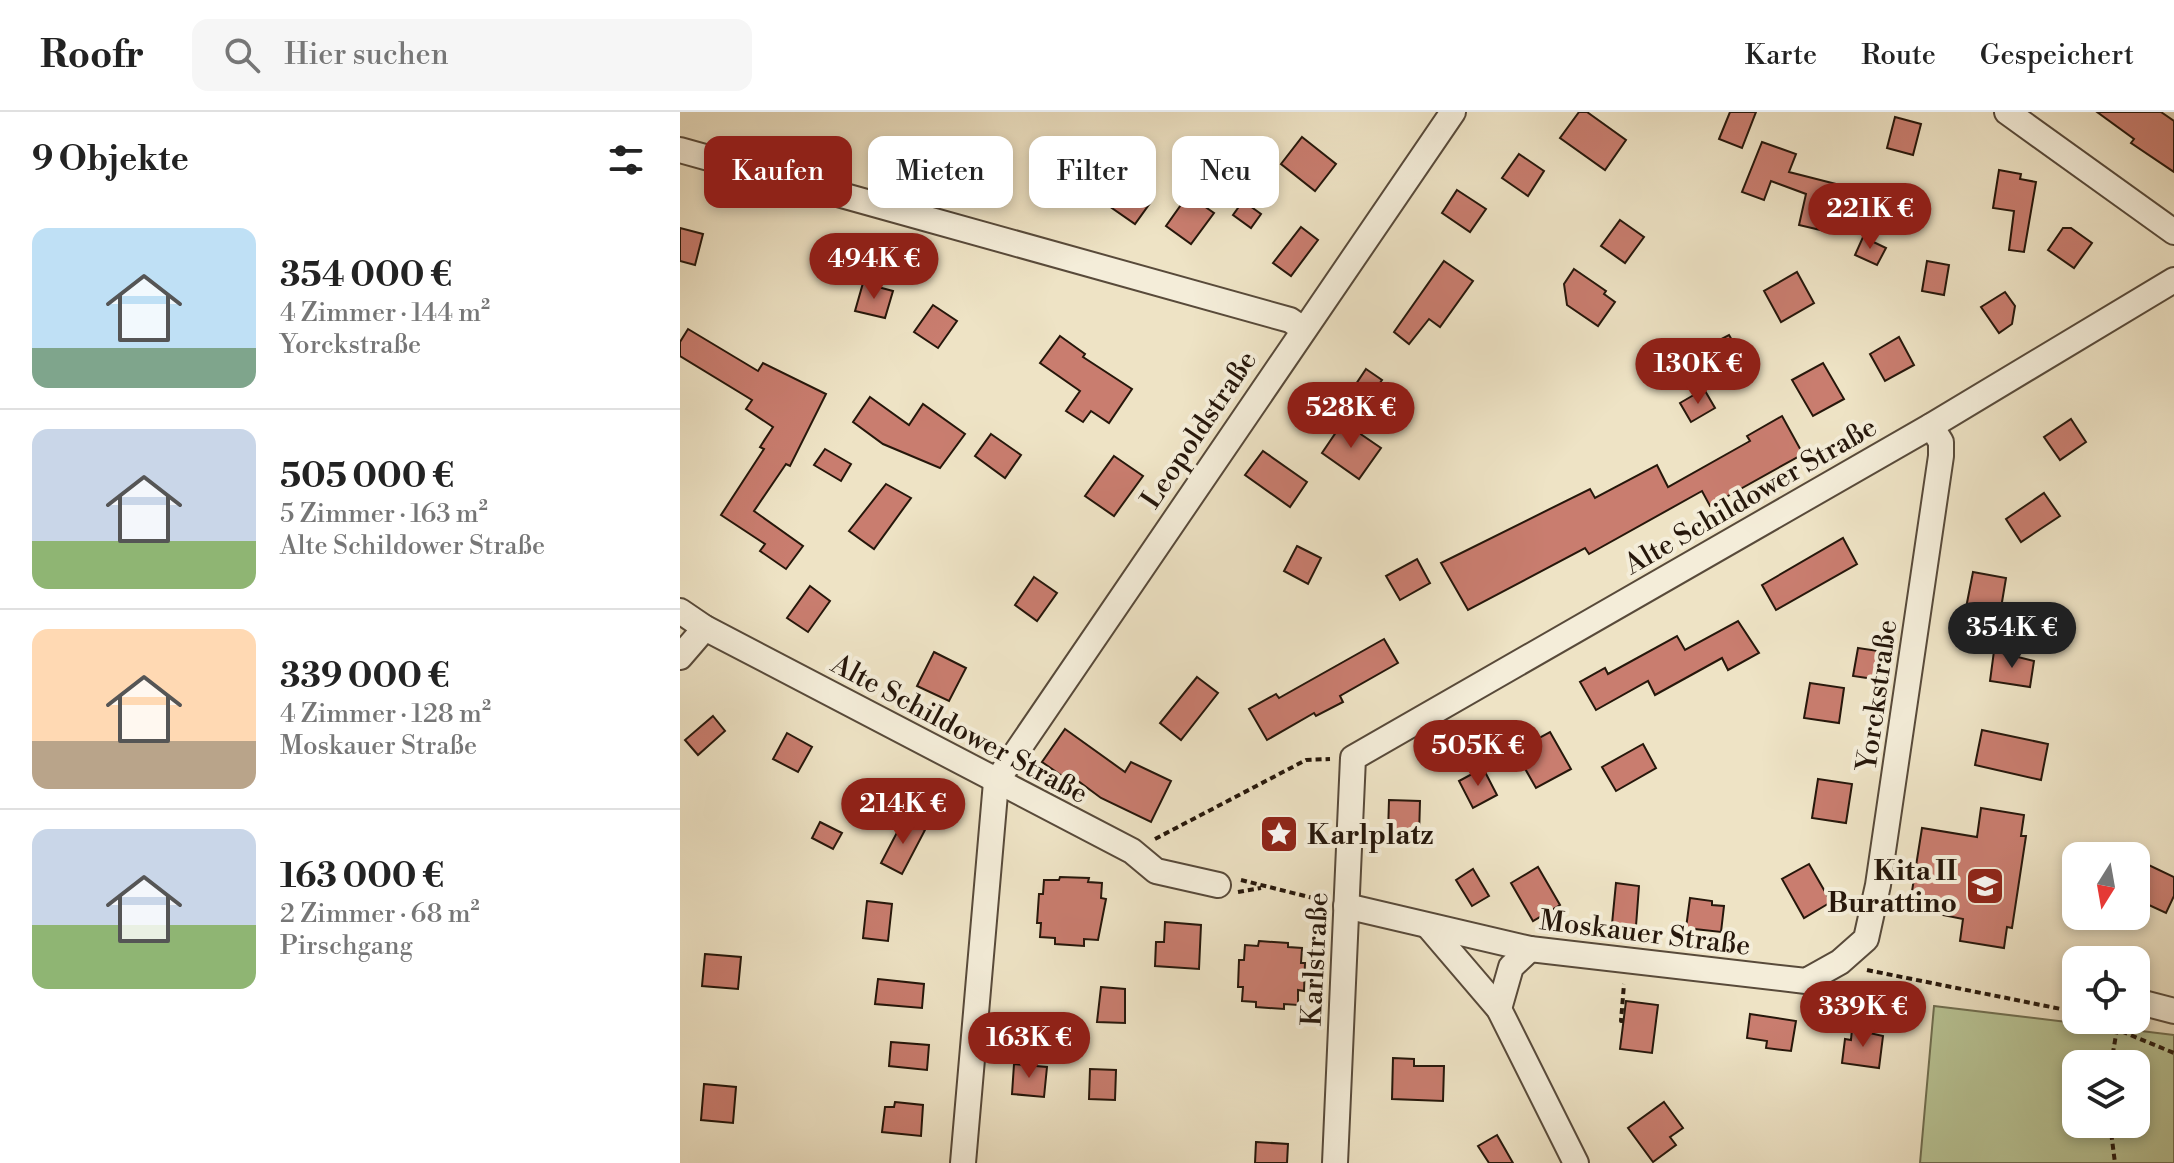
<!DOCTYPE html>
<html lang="de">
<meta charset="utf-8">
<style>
body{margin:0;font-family:"Libre Bodoni",serif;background:#f6f6f6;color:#222;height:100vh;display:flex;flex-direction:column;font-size:30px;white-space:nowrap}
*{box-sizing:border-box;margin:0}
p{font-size:26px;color:#767676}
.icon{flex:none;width:44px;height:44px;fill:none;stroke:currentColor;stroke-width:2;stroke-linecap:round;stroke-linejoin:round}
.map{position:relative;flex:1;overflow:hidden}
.drawer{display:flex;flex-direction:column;background:#fff;width:680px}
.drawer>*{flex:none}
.guide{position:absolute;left:24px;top:24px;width:760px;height:72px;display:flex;gap:16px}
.needle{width:52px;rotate:191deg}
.tools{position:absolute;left:1382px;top:730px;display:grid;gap:16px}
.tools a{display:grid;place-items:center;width:88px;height:88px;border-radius:16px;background:#fff;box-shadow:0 4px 12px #0003;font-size:40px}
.price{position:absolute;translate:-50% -68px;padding:0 18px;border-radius:28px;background:#8f2418;color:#fff;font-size:26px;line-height:52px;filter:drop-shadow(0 2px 4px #0008)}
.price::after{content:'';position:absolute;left:50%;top:48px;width:24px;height:18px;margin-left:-12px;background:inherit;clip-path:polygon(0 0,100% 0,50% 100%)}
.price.on{background:#222;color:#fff}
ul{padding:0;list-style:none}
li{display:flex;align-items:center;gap:24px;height:200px;padding:0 32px}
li+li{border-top:2px solid #e0e0e0}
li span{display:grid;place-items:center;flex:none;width:224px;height:160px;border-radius:16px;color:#555}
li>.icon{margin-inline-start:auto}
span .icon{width:96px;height:96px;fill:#fffc;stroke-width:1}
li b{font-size:34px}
h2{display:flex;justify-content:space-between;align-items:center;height:96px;padding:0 32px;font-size:34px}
.pill{padding:0 28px;border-radius:16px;background:#fff;box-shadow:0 4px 12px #0003;font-size:28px;line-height:72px}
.pill.on{background:#8f2418;color:#fff}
header{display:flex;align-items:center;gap:48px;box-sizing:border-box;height:112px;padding:0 40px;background:#fff;border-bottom:2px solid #e0e0e0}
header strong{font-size:38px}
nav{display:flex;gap:44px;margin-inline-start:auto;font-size:28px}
.search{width:560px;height:72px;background:#f6f6f6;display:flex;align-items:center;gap:20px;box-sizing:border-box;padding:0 28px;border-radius:16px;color:#767676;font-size:30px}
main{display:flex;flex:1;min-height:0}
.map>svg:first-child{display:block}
.green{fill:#b8c495;stroke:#6f6e50;stroke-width:2;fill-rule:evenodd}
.building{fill:#c97d6f;stroke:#26170b;stroke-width:2}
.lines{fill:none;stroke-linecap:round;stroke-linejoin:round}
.minor-casing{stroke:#584a3a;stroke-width:28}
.path{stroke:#26170b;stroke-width:4;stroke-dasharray:6 4;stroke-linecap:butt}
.minor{stroke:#f4edd9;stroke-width:24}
.labels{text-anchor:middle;stroke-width:8;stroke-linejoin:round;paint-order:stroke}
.street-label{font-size:28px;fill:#26170b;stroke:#f4edd9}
.poi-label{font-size:28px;font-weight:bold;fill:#26170b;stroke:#f4edd9;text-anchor:start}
</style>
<header>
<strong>Roofr</strong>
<div class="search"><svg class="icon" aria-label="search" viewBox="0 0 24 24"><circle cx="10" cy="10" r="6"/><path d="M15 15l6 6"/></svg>Hier suchen</div>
<nav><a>Karte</a><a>Route</a><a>Gespeichert</a></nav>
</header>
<main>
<section class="drawer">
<h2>9 Objekte<svg class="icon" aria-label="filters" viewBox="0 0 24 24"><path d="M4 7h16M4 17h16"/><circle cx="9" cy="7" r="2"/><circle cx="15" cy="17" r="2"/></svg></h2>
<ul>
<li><span style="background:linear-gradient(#bfe0f5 75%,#7fa58c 0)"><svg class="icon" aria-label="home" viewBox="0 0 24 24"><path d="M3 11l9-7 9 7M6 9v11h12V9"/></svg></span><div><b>354 000 €</b><p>4 Zimmer · 144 m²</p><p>Yorckstraße</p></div></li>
<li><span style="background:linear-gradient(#c9d6e8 70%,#8fb573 0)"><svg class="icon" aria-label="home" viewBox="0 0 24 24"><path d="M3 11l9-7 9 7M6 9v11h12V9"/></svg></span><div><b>505 000 €</b><p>5 Zimmer · 163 m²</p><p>Alte Schildower Straße</p></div></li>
<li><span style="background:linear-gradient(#ffd9b3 70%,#b9a48a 0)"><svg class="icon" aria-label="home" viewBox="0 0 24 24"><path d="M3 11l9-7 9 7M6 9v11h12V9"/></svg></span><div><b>339 000 €</b><p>4 Zimmer · 128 m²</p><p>Moskauer Straße</p></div></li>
<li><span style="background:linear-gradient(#c9d6e8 60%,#8fb573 0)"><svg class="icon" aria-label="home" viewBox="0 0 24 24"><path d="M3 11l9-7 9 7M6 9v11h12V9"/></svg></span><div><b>163 000 €</b><p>2 Zimmer · 68 m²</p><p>Pirschgang</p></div></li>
</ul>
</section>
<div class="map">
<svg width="1494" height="1051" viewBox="0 0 1494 1051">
<rect width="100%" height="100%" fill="#eee3c5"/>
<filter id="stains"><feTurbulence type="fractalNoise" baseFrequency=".0025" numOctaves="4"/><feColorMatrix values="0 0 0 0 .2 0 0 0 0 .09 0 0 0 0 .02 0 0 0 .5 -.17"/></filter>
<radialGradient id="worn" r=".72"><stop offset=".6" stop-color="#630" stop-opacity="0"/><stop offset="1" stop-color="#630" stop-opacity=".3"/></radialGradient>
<path class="green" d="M 1254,894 L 1494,923 L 1494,1051 L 1240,1051 ZM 1396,952 L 1456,952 L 1456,1012 L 1396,1012 Z"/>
<g class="building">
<polygon points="899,0 907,0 946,28 925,58 880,26"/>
<polygon points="1050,0 1076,0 1062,36 1039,27"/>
<polygon points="1417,0 1481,0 1494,9 1494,60 1451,31 1454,27"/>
<polygon points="1215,5 1241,12 1233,43 1207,36"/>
<polygon points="622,25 656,52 635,79 601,52"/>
<polygon points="1082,30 1116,42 1109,60 1160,73 1149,120 1119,113 1126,82 1091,69 1084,88 1062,80"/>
<polygon points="839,42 864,59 848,84 822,66"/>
<polygon points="1319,58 1341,62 1340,67 1356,70 1344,140 1329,138 1334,99 1313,96"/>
<polygon points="447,69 473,87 455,112 429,94"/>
<polygon points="777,78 806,97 790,120 762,101"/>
<polygon points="508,83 534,101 511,132 486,114"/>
<polygon points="563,89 581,102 571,116 553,103"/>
<polygon points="940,108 964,125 945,151 921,134"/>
<polygon points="621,115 638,128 611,164 593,151"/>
<polygon points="0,116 23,122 15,153 0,149"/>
<polygon points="1383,116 1391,116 1412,131 1394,156 1368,138"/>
<polygon points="1183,125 1206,136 1197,153 1175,143"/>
<polygon points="764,149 793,169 760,215 749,207 729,232 714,220"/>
<polygon points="1247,149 1269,153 1264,183 1242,179"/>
<polygon points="894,157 926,179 924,182 935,190 918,214 887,193 884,172"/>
<polygon points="1117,160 1134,191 1101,210 1084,179"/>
<polygon points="183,171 213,179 205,206 175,199"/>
<polygon points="1325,180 1335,194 1332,212 1319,221 1301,195"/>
<polygon points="253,193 277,209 258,236 234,220"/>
<polygon points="8,217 78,259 83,251 146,282 110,354 106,352 74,399 123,434 106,457 80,439 85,432 41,403 84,337 80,335 93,315 66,297 72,288 0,244 0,230"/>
<polygon points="1049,223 1063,247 1036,262 1022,237"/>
<polygon points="380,224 405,242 403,245 452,277 429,311 411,299 403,310 386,299 400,279 360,251"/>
<polygon points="1219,225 1234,253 1205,269 1190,242"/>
<polygon points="1143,251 1164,287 1133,304 1112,268"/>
<polygon points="686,257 702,268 687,288 672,278"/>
<polygon points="1024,277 1035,296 1011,310 1000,291"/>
<polygon points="190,285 229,313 243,292 285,322 260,356 203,332 173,310"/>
<polygon points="1102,304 1123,342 1030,394 1022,379 909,442 905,436 788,498 761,451 910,377 915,386 977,353 988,375 1070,329 1067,324"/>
<polygon points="1391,307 1406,330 1380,348 1364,325"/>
<polygon points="663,310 701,336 679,367 642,341"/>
<polygon points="311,322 341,343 325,366 295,344"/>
<polygon points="145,337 171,352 161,369 134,353"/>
<polygon points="583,339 627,370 610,395 565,363"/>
<polygon points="434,344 463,364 434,404 405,384"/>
<polygon points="206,372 231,386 194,437 169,419"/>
<polygon points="1364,381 1380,404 1341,430 1326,407"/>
<polygon points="1163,426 1177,452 1096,498 1082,473"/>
<polygon points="617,434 641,446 628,472 604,459"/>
<polygon points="737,447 750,471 720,488 706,464"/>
<polygon points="1293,460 1326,466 1320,502 1286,496"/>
<polygon points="354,465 377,481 357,509 335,493"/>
<polygon points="130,474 150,489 128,520 107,506"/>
<polygon points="1058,509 1079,541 1048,558 1042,546 975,583 968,569 916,598 900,570 925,556 928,562 997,524 1005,538"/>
<polygon points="704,527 718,551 660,584 663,590 636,604 634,601 587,628 569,597 596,582 599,586"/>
<polygon points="1178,536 1205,540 1201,568 1173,564"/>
<polygon points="1314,539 1354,549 1350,575 1310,569"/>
<polygon points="254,540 286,556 269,589 237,574"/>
<polygon points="517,565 538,581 501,628 480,611"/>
<polygon points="1130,571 1164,576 1159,611 1124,606"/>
<polygon points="33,604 45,619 18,643 5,628"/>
<polygon points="385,617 445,660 451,650 491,669 471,710 421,686 398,669 395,673 362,650"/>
<polygon points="1302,618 1368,632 1361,668 1295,653"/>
<polygon points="870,620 891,657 856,676 835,639"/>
<polygon points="107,621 132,635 118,660 93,647"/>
<polygon points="963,632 976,656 936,679 922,655"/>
<polygon points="803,656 817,683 793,696 779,669"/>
<polygon points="1138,667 1172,672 1166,711 1132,706"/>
<polygon points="709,688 740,689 739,724 708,722"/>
<polygon points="1301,696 1344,703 1341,724 1346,724 1332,816 1327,815 1324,836 1280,829 1283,807 1263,803 1265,798 1230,792 1242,716 1297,725"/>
<polygon points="224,707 245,718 222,762 201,751"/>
<polygon points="140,710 162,721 153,737 132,726"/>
<polygon points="1456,747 1494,765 1494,784 1486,801 1456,787"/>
<polygon points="1129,752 1151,790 1124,806 1102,767"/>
<polygon points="858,755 880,793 853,809 831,771"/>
<polygon points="793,757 809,784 792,794 776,768"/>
<polygon points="380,765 409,766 408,770 422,771 421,786 426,787 418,828 404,827 404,834 375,832 375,826 360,825 361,811 357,811 359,782 363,782 364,768 379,768"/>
<polygon points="936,771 959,774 956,814 932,812"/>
<polygon points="1010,786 1032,789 1032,793 1044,794 1041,820 1006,816"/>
<polygon points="187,789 212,792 208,829 183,826"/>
<polygon points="485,810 521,813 519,857 475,854 476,830 484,830"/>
<polygon points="579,829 608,831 608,835 622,836 621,851 625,851 624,879 618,878 618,893 604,892 604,897 576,895 576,890 562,889 563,875 558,875 559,848 564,848 565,833 578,834"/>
<polygon points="25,842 61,845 58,877 22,874"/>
<polygon points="198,867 244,872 242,896 195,892"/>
<polygon points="421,875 445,877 445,911 417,910"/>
<polygon points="946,889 978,893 972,941 940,937"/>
<polygon points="1070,902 1116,909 1111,939 1086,936 1087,929 1067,926"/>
<polygon points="1172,917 1203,924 1199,956 1162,951 1165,927 1171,928"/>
<polygon points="211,930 249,933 247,958 209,954"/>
<polygon points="713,946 734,947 734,954 764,954 763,989 712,987"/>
<polygon points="334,952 367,955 364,985 332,982"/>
<polygon points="410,957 436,958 435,988 409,987"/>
<polygon points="24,972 56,975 53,1011 21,1008"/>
<polygon points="215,990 243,993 241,1024 202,1020 205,995 214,995"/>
<polygon points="984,990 1003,1016 990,1025 996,1033 973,1050 948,1016"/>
<polygon points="817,1023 833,1051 809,1051 798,1034"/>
<polygon points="576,1030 608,1032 607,1051 575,1051"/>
</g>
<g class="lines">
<g class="minor-casing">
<g id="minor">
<polyline points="1327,0 1494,120"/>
<polyline points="0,38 610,208 623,217"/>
<polyline points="0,499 25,516 452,739 476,759 538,773"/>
<polyline points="0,545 25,516"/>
<polyline points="666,794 850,837 1126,869 1160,850 1186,827 1198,773 1261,344 1261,330 1251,314"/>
<polyline points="748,814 819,897 896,1051"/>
<polyline points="1456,889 1494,899"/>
<polyline points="819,897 831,855 850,837"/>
<polyline points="283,1051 316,670 773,0"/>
<polyline points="655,1051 673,646 1251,314 1494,168"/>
</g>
</g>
<g class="path">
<polyline points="475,727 626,648 650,647"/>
<polyline points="561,768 645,789"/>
<polyline points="558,780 581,776"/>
<polyline points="1187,858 1396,900"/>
<polyline points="1414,908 1494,941"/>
<polyline points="944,909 941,909 944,872"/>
<polyline points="1431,952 1437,917"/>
<polyline points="1430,1012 1435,1051"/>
</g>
<use href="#minor" class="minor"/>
</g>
<defs>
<g id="sight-square" transform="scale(2)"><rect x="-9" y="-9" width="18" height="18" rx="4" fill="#8f2418" stroke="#f4edd9"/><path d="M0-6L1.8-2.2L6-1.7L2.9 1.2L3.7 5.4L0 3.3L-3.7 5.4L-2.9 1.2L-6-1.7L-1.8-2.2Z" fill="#fff"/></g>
<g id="school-square" transform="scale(2)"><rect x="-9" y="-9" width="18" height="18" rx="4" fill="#8f2418" stroke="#f4edd9"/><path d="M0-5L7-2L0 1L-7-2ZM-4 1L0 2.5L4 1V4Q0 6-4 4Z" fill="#fff"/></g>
</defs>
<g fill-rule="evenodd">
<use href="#sight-square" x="599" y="722"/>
<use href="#school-square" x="1305" y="774"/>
</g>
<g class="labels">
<g class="street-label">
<text transform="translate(518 317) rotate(-56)" y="10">Leopoldstraße</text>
<text transform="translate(1070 383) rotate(-30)" y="10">Alte Schildower Straße</text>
<text transform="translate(1196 583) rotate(-82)" y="10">Yorckstraße</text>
<text transform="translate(280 616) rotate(28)" y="10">Alte Schildower Straße</text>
<text transform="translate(965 820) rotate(7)" y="10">Moskauer Straße</text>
<text transform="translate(634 847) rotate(-87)" y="10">Karlstraße</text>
</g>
<g class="poi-label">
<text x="627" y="732">Karlplatz</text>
<text x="1277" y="768" text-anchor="end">Kita II<tspan x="1277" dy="32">Burattino</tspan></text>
</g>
</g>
<rect width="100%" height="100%" filter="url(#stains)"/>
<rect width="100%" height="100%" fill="url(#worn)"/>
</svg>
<div class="tools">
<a><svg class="needle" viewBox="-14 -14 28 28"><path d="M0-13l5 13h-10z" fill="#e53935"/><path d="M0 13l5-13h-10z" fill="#767676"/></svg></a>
<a><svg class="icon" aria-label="locate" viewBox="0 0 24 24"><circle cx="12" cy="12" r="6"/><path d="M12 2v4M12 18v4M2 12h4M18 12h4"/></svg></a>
<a><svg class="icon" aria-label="layers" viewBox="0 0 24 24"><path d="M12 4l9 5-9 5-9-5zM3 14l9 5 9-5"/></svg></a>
</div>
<b class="price" style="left:1190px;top:139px">221K €</b>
<b class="price" style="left:194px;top:189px">494K €</b>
<b class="price" style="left:1018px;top:294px">130K €</b>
<b class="price" style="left:671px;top:338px">528K €</b>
<b class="price on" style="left:1332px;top:558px">354K €</b>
<b class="price" style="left:798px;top:676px">505K €</b>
<b class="price" style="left:223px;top:734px">214K €</b>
<b class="price" style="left:1183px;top:937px">339K €</b>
<b class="price" style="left:349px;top:968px">163K €</b>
<div class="guide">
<a class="pill on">Kaufen</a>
<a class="pill">Mieten</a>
<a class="pill">Filter</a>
<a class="pill">Neu</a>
</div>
</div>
</main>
